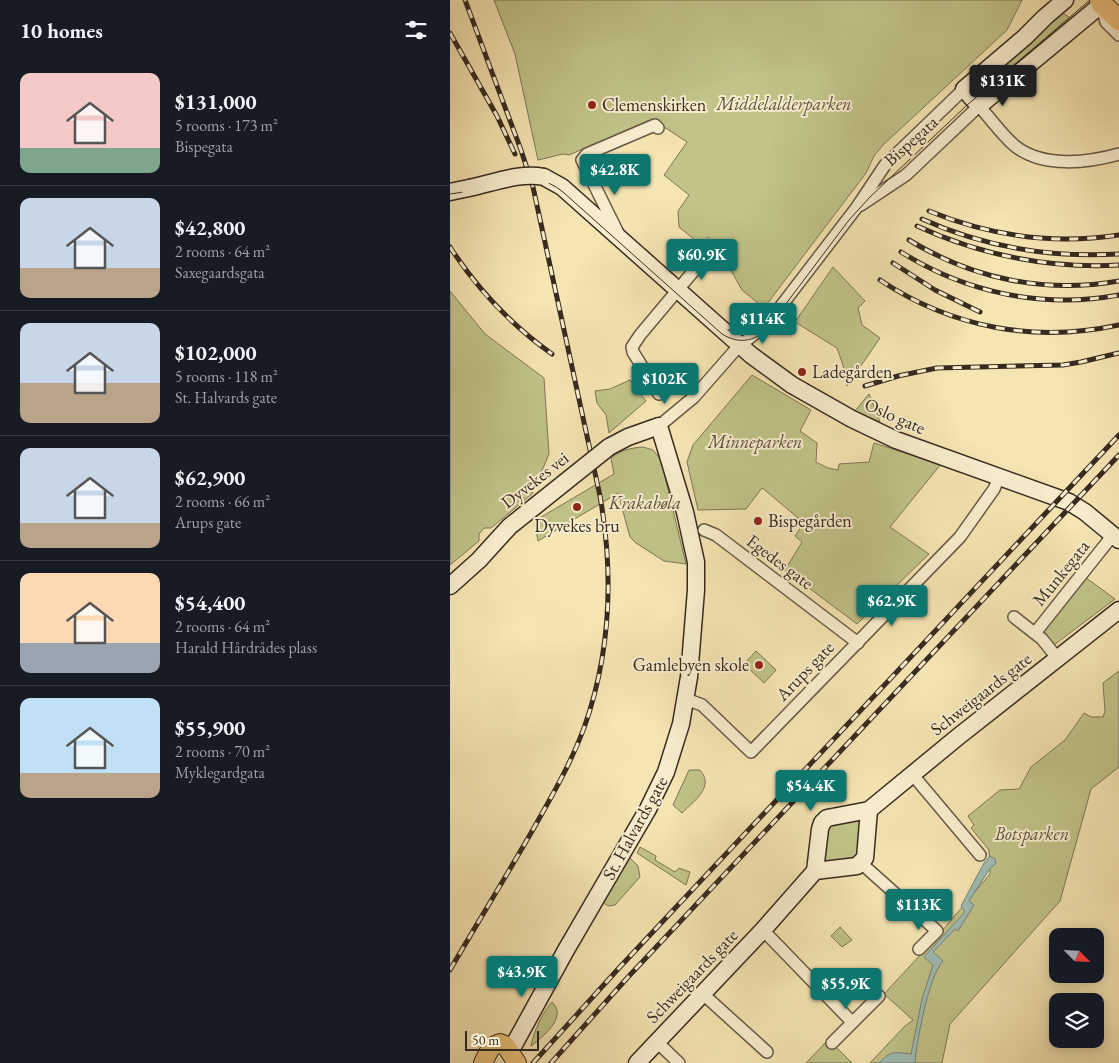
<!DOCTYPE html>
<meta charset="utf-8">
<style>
body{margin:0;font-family:"EB Garamond",serif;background:#20242c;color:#f1f3f6;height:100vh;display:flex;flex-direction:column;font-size:19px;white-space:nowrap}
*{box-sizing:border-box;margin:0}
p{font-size:16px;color:#9ea1a6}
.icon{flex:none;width:28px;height:28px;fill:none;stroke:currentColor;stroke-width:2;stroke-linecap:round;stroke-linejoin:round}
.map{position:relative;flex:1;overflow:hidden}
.drawer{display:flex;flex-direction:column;background:#171b24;width:450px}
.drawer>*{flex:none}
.needle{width:32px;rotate:114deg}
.tools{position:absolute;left:599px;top:928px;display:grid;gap:10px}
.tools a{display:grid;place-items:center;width:55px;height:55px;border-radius:10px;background:#171b24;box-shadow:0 2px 12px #0003;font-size:25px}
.scale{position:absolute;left:15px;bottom:12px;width:74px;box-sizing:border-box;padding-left:5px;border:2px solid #372a1f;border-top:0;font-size:14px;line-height:18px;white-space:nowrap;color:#372a1f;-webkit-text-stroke:4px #f8eece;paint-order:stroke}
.price{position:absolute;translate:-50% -42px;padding:0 11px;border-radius:5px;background:#0f766e;color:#fff;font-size:16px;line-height:32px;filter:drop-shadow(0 1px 2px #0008)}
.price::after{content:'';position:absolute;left:50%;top:30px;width:15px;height:11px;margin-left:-8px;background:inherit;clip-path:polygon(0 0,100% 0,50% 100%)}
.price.on{background:#222;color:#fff}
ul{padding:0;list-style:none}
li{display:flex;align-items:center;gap:15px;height:125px;padding:0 20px}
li+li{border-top:1px solid #363941}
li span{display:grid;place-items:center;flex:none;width:140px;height:100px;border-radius:10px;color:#555}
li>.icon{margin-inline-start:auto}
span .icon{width:60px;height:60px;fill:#fffc;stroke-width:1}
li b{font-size:21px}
h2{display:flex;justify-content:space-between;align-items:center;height:60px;padding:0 20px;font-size:21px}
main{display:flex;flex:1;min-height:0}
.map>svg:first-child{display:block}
.green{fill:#c1c389;stroke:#7c7654}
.water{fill:#9fbdb5;stroke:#758279}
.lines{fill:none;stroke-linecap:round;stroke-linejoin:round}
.street-casing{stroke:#665944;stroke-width:14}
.secondary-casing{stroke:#372a1f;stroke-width:19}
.primary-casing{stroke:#372a1f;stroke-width:20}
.highway-casing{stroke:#372a1f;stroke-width:22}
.street{stroke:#f8eece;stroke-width:11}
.secondary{stroke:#f8eece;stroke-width:16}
.primary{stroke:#eac27a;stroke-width:18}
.highway{stroke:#eac27a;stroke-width:20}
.tram{stroke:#372a1f;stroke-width:1}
.rail-casing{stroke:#372a1f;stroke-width:5}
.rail{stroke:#f8eece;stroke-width:3;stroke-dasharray:9;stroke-linecap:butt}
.secondary-bridge-casing{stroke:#372a1f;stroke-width:19;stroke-linecap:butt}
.secondary-bridge{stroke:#f8eece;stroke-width:16}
.poi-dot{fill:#8f2418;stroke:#f8eece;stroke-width:2}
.labels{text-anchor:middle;stroke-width:4;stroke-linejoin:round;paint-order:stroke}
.park-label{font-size:18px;font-style:italic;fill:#5a503a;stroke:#f8eece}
.poi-label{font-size:18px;fill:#372a1f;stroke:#f8eece;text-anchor:start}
.street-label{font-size:18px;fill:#372a1f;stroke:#f8eece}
</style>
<main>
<section class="drawer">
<h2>10 homes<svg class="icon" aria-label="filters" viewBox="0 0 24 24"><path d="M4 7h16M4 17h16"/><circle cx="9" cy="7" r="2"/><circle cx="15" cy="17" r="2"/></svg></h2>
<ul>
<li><span style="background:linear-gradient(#f6c9c9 75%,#7fa58c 0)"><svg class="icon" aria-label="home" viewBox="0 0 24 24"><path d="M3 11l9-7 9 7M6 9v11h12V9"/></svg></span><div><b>$131,000</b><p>5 rooms · 173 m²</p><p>Bispegata</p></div></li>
<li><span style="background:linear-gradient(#c9d6e8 70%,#b9a48a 0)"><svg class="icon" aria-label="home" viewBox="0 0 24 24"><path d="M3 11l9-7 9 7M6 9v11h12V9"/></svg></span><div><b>$42,800</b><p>2 rooms · 64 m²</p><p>Saxegaardsgata</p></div></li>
<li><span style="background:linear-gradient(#c9d6e8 60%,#b9a48a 0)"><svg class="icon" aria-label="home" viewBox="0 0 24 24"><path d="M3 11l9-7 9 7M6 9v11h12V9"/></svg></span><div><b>$102,000</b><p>5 rooms · 118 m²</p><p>St. Halvards gate</p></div></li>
<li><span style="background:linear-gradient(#c9d6e8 75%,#b9a48a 0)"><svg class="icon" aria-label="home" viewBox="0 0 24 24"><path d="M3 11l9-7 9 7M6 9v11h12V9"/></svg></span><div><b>$62,900</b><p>2 rooms · 66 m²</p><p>Arups gate</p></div></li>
<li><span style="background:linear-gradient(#ffd9b3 70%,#9aa5b1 0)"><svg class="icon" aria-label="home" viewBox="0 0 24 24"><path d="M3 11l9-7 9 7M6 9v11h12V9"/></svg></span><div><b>$54,400</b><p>2 rooms · 64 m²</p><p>Harald Hårdrådes plass</p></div></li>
<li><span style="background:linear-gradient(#bfe0f5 75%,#b9a48a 0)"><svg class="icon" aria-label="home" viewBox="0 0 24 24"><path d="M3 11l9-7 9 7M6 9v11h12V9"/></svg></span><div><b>$55,900</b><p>2 rooms · 70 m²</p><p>Myklegardgata</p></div></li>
</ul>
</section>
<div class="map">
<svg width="669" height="1063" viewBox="0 0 669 1063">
<rect width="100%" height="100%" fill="#f5e5b3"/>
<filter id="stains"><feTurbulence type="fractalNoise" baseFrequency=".004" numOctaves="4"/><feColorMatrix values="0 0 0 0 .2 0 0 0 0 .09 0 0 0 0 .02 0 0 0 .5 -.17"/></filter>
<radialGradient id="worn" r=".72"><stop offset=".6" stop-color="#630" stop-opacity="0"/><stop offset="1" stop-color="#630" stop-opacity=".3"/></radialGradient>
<g class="green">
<polygon points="44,0 572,0 557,30 433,145 424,156 416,173 314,308 292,290 278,265 281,258 258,237 251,245 229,227 228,211 239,195 214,175 237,142 202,119 119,155 113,154 88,160 65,54"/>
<polygon points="608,10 622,19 535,97 525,85"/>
<polygon points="383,267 415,301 408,308 412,325 430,338 397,386 393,365 387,348 345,322"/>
<polygon points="0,291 35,334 94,378 99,454 82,494 41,528 34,528 29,534 29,541 0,565"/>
<polygon points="302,375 361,410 350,431 367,443 366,462 378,468 388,470 389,464 419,462 424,443 491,464 440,527 479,554 407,624 335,570 352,542 345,536 354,523 316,491 312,488 296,509 248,510 237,462 243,445"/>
<polygon points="180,380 196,401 159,433 156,415 147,403 145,391 160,389"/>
<polygon points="419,394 430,422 405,411"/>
<path d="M 193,447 L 203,450 L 211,460 L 236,564 L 214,561 L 186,543 L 180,537 L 168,493 L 88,541 L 85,524 L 86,520 L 164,474 L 161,458 C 171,450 180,448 193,447 Z"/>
<polygon points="635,577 665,599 604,645 592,632"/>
<polygon points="306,651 326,670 314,683 294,664"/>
<polygon points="669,671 669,767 641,789 610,901 500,1024 492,1063 420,1063 454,1027 463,1020 434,994 486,938 540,874 539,850 521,828 524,825 518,816 550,790 569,789 581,767 615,740 634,713 641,717 653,717 655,711 653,683"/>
<path d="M 239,770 L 250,770 C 265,787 244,801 232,813 L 223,805 Z"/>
<path d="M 410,816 L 409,852 C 401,862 386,863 374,861 L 379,824 Z"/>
<polygon points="190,847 206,856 205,860 225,872 229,868 240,872 236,885 187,853"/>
<polygon points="179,857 188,866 190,877 165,905 159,906 153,903"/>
<polygon points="390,927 402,940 392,947 381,936"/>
<path d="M 102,1002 C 118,1017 93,1037 81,1046 C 84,1031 92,1013 102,1002 Z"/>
<polygon points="377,1041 387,1048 402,1063 356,1063"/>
</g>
<path class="water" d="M 540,856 L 545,859 L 546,863 L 539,870 L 519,901 L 524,905 L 508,931 L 505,929 L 483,952 L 493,961 C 478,978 467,1040 465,1063 L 429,1063 C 442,1050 444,1052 461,1054 L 472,999 L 483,965 L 474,957 L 515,912 L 511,906 L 534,863 Z"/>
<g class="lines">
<g class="street-casing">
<g id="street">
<polyline points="652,6 656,22 669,35"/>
<path d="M 411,205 L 456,175 L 529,106 C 541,119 552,135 565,146 C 593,168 637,163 669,154"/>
<polyline points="169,235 132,160 137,154 205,125 208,128"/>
<polyline points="209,394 183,352 182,347 190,335 257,255"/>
<polyline points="209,426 244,397 287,348 318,323 407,207 435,165 514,89"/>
<polyline points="254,530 266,535 408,643"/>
<polyline points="564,617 592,639 608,659"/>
<polyline points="585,633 663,535"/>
<polyline points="236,699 252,705 301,752 510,537 544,489 549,477"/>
<polyline points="462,774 530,855"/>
<polyline points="411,863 487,931 469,949"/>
<polyline points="313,930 402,1022"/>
<polyline points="253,994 317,1052"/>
<polyline points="207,1042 229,1063"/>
<polyline points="382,1043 429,996"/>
</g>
</g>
<g class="secondary-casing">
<g id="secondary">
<polyline points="615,0 595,17 575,37 514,89 529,106 652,4"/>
<polyline points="94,177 112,187 301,355 342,385 402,419 446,440 619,502 635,512 669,540"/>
<polyline points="0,192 19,188"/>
<polyline points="0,586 29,560 60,526 84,507"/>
<polyline points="419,810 509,736 669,610"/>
<polyline points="365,871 407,866 415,858 419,810"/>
<polyline points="365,871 370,829 372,823 377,818 419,810"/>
<polyline points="60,1052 116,950 198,809 216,772 231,724 239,677 246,590 246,562 235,512 209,426 178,437 159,447"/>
<polyline points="187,1063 313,930 365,871"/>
</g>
</g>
<g class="primary-casing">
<polyline id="primary" points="33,1063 40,1049 45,1045 50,1043 55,1045 67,1063"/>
</g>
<g class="highway-casing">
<polyline id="highway" points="650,0 652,4 669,20"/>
</g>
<use href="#street" class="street"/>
<use href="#secondary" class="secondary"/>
<use href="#primary" class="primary"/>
<use href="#highway" class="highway"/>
<g class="tram">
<path d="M 0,194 C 40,190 78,163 113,192 L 272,334 C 288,344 304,342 317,329 L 399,220 L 420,197 L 516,106 L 640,0"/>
<polyline points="278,330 295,333 311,326"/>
</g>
<g class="rail-casing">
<g id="rail">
<polyline points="0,33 47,116 65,154"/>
<path d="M 479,211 C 540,236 603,245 669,235"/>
<path d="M 472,219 C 534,247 601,258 669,254"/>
<path d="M 467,226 C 530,255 600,269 669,265"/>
<path d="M 459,240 C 523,279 595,294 669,281"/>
<path d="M 0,247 C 28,290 60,324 102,354"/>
<path d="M 451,252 C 516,293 593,309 669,295"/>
<polyline points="443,263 485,290 530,312"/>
<path d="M 430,280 C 502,328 585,343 669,325"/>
<polyline points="415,386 448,376 487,368 613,365 631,362 669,353"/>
<path d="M 0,970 C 28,922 57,875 85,826 C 103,794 121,763 134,728 C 161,652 164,575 150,496 L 83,187 L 71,150 L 15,0"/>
<polyline points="83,1063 169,968 669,435"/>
<polyline points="101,1063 179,976 669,455"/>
</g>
</g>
<use href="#rail" class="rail"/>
<g class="secondary-bridge-casing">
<g id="secondary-bridge">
<path d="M 19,188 C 43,183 70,172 94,177"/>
<polyline points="84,507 159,447"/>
</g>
</g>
<use href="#secondary-bridge" class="secondary-bridge"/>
</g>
<g class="poi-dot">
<circle cx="142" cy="105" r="5"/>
<circle cx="352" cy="372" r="5"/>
<circle cx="127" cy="507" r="5"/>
<circle cx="308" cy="521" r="5"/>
<circle cx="309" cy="665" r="5"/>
</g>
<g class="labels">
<g class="park-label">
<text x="334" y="110">Middelalderparken</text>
<text x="305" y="448">Minneparken</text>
<text x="195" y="509">Krakabøla</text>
<text x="582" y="840">Botsparken</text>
</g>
<g class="poi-label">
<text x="152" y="111">Clemenskirken</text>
<text x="362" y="378">Ladegården</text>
<text x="318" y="527">Bispegården</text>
<text x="127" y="532" text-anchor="middle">Dyvekes bru</text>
<text x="299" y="671" text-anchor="end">Gamlebyen skole</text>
</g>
<g class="street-label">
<text transform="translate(461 141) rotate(-42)" y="6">Bispegata</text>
<text transform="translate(445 416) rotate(24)" y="6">Oslo gate</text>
<text transform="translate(85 480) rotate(-38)" y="6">Dyvekes vei</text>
<text transform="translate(330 562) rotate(37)" y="6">Egedes gate</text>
<text transform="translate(611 573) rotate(-51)" y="6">Munkegata</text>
<text transform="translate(355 671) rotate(-46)" y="6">Arups gate</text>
<text transform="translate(531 694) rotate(-38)" y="6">Schweigaards gate</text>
<text transform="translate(185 828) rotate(-61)" y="6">St. Halvards gate</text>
<text transform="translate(242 976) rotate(-46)" y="6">Schweigaards gate</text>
</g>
</g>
<rect width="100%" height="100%" filter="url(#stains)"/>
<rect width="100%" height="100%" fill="url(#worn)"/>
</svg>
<div class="tools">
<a><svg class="needle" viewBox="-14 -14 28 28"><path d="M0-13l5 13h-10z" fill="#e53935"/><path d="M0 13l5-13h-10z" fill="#9ea1a6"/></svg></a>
<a><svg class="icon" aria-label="layers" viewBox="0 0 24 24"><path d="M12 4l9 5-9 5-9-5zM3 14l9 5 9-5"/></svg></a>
</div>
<div class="scale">50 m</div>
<b class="price on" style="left:553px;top:107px">$131K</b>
<b class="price" style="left:165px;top:196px">$42.8K</b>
<b class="price" style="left:252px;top:281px">$60.9K</b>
<b class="price" style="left:313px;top:345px">$114K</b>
<b class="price" style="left:215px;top:405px">$102K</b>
<b class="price" style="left:442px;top:627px">$62.9K</b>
<b class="price" style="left:361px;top:812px">$54.4K</b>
<b class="price" style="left:469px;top:931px">$113K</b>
<b class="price" style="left:72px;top:998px">$43.9K</b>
<b class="price" style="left:396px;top:1010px">$55.9K</b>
</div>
</main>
